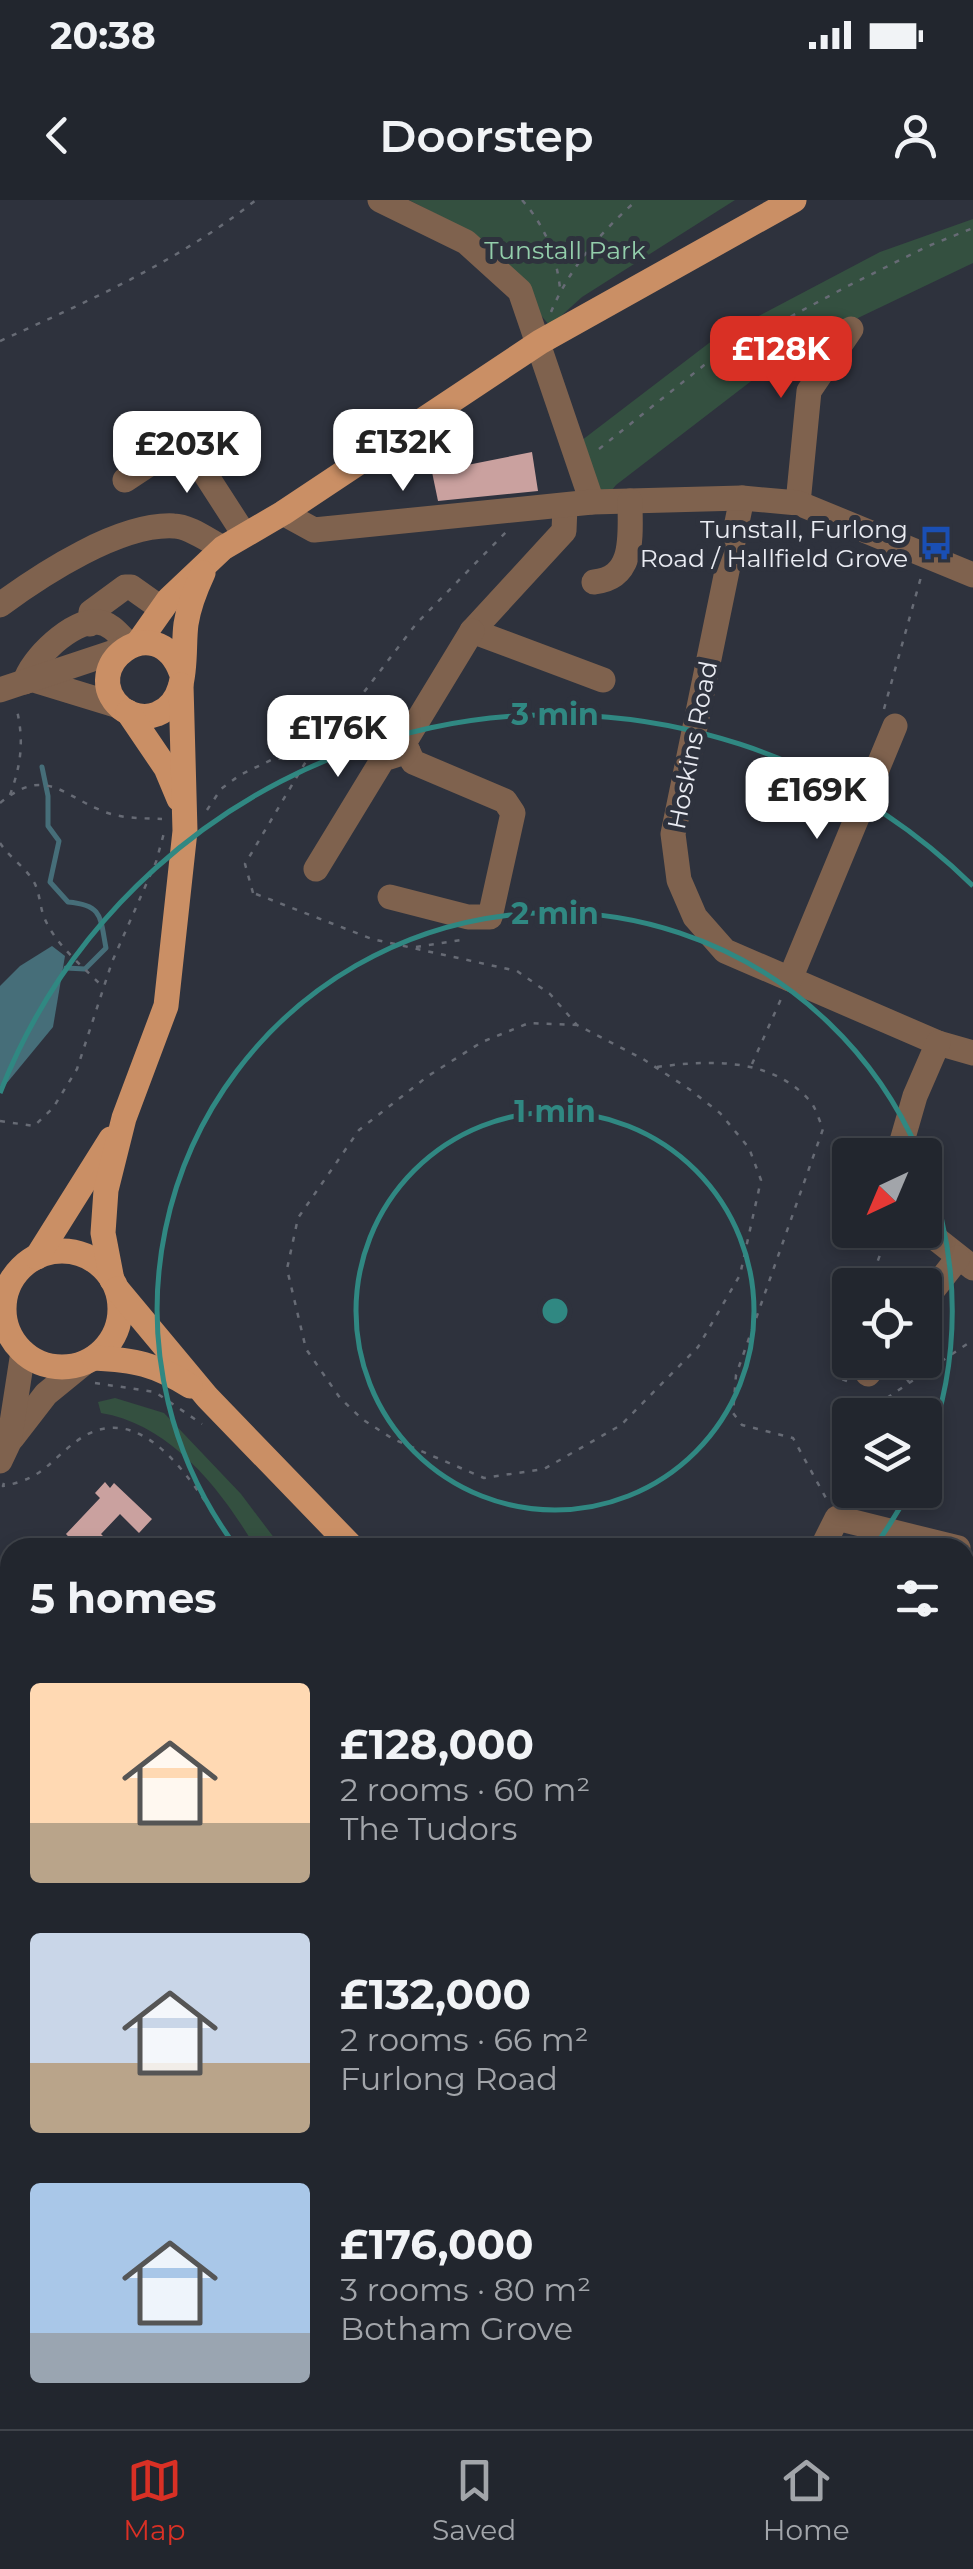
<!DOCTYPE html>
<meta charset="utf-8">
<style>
body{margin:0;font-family:Montserrat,sans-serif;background:#2a2e36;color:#f1f3f6;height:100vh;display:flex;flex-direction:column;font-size:38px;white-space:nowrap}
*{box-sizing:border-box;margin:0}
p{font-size:32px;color:#a2a5aa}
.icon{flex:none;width:55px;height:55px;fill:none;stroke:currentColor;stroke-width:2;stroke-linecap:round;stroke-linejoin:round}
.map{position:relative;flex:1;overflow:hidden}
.details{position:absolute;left:0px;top:1338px;width:975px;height:892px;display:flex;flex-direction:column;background:#22262e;border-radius:30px 30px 0 0;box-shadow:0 5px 15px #0003,0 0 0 2px #3f434a}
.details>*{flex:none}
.needle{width:65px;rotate:224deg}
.buttons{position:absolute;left:832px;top:938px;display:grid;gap:20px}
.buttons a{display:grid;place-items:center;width:110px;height:110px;border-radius:10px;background:#22262e;box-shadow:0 5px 15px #0003,0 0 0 2px #3f434a;font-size:50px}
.price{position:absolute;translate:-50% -85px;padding:0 22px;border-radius:20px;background:#fff;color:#222;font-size:32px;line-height:65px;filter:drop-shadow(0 2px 5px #0008)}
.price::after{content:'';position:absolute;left:50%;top:60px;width:30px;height:22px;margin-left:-15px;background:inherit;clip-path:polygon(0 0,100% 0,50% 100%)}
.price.active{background:#d93025;color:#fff}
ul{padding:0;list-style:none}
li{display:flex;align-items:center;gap:30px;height:250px;padding:0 30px}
li span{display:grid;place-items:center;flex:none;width:280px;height:200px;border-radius:10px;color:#555}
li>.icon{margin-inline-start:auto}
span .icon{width:120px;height:120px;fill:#fffc;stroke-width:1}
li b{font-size:42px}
h2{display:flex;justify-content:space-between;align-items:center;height:120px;padding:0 30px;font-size:42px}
.status{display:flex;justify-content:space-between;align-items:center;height:70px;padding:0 50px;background:#22262e;direction:ltr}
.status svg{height:28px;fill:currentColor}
header{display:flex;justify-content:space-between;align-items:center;height:130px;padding:0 30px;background:#22262e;font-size:45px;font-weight:600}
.dock{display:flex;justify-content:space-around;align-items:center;height:140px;border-top:2px solid #3f434a;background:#22262e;font-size:28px;color:#a2a5aa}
.dock a{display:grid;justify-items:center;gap:5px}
.dock .active{color:#d93025}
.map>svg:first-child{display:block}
.built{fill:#353a4b}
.green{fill:#345040}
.water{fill:#466e79}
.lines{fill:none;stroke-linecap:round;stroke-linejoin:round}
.stream{stroke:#466e79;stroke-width:5}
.building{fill:#caa19f}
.path{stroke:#676b75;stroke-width:2.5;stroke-dasharray:5 8;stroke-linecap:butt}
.minor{stroke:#7f624e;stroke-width:25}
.major{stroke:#ca8f65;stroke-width:25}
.ring{fill:none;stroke:#308882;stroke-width:5}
.labels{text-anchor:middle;stroke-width:10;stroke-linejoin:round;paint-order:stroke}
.park-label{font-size:25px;fill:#93ceab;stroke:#2e323d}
.poi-label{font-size:25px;fill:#e9ebf2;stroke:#2e323d;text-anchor:end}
.street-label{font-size:25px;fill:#e9ebf2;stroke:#2e323d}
.centre{fill:#308882;stroke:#2e323d;stroke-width:5}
.ring-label{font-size:30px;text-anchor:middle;font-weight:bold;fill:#308882;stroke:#2e323d;stroke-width:10;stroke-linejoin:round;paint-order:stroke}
</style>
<div class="status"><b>20:38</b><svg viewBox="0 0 49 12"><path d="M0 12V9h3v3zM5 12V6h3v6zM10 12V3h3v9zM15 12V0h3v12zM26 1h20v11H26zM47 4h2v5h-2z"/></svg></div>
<header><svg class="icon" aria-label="back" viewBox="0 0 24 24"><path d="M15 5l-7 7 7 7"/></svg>Doorstep<svg class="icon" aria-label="person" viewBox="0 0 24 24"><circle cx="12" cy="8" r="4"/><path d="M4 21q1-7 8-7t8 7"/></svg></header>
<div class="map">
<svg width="973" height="2229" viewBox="0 0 973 2229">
<rect width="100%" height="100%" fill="#2e323d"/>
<g class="built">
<polygon points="965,1675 973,1676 973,2057 965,2047"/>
<polygon points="965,2134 973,2144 973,2229 524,2229 525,2220 965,2220"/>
</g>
<g class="green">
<polygon points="409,0 735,0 582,97 550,126 469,31"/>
<polygon points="973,19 973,63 793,149 616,285 602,302 573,247 713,140 880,52"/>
<path d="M 115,1198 L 164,1213 L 241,1294 L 281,1347 L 255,1347 C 222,1290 170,1224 101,1213 L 98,1202 Z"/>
<polygon points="0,1992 10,2004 10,2074 0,2068"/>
</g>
<polygon class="water" points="52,746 65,756 53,827 6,884 0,886 0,786 20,766"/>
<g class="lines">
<g class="stream">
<path d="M 42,567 L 48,596 L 48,626 L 59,641 L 50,682 L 68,702 C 103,705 100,717 106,748 L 85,769 L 66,768"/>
<polyline points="0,2043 10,2052"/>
</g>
</g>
<g class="building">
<polygon points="532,252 538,291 438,301 432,272"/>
<polygon points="105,1282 110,1288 114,1283 152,1319 139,1333 120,1314 101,1334 115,1348 79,1348 66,1334 100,1298 95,1293"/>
</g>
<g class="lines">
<g class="path">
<path d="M 522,0 C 545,26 556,54 560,88"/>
<path d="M 551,112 C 570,67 601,32 637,0"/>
<path d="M 0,141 C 89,101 179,61 256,0"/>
<polyline points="599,249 713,158 846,87 926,47 973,28"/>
<polyline points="884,509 921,377"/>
<path d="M 10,595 C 22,562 24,539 16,506"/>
<path d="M 0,603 C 44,567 60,593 100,610 C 120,619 141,618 162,619"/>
<polyline points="207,610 221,589 240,575 273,559 308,558 319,551 416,424 506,332"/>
<path d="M 0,643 C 9,657 23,665 32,679 C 40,690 39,704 44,717 C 55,744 81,765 101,785"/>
<polyline points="253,693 245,664 308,558"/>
<polyline points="256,694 372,739 517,771 550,794 577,825 643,859 689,889 720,913 749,948 761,980 740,1075 698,1147 621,1225 544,1269 484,1278 393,1239 362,1219 340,1198 306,1149 287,1069 298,1018 359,930 428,876 482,842 529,823 577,825"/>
<polyline points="416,747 467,739"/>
<polyline points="752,864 781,799"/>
<path d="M 657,867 C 709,860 771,857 810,901 C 816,908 819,920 823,929 L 736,1175 L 733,1213 L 742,1225 L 793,1238 L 827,1300"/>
<polyline points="0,921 34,926 53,908 77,869 112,762 156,662 164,633"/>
<polyline points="869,1085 889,1030"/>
<polyline points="899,1168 909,1182"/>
<polyline points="847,1181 836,1177 850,1137"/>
<polyline points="95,1183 155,1192 202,1224"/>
<polyline points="868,1197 875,1206 973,1140"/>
<path d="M 4,1283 L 3,1286 C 46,1278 50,1259 81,1238 C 150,1194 205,1303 235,1348"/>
<polyline points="965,1655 973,1657"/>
<polyline points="965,2117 973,2127"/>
<polyline points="188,2229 205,2220"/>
<polyline points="345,2229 371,2220"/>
</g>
<g class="minor">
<polyline points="380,0 466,42 520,91 592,302"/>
<polyline points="125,280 184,241 244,334"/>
<polyline points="742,298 673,634 679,680 695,717 725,751 938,843 973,853"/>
<polyline points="798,303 809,191 851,129"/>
<polyline points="565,306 564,331 472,431 603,480"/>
<polyline points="283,313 314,330 592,302 742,298 798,303 973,375"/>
<path d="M 594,382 C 636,378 630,334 630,301"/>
<path d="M 0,405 C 42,374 120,323 174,326 C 189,326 209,341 223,348"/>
<polyline points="90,424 91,412 125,387 131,387 162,409"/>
<polyline points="34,480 119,506"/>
<path d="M 25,482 C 31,459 72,420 97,422 C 112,423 120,436 130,446"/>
<polyline points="0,490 126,448"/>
<polyline points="316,669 383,559 408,551"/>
<polyline points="390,697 468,717 490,717 513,613 505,601 413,562 404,543 472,431"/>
<polyline points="790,779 895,526"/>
<polyline points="898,955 915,896 938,843"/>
<polyline points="925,1030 973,1068"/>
<polyline points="925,1100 958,1058"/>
<polyline points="868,1174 879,1160"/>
<polyline points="12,1238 46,1194 84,1163"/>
<polyline points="0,1261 9,1242 23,1152"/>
<polyline points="822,1348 837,1318 958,1348"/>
<polyline points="0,1373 10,1388"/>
<polyline points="0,1523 10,1512"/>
<polyline points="965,1525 973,1527"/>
<polyline points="965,1894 973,1887"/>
<polyline points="0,1898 10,1893"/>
<polyline points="0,1963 10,1980"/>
<polyline points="0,2146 10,2136"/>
<polyline points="0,2162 10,2173"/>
</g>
<g class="major">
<polyline points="138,443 169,399 223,348 283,313 540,142 794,0"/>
<path d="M 181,472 C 156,406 76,467 121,508 C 131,516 145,519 157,514 C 191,501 182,453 186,424 C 189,405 195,390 203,373"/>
<polyline points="128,512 166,568 179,599"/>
<circle cx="62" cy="1109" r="58"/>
<polyline points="37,1057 111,939"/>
<polyline points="112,1080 103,1033 106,990 124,918 166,806 185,631 181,485"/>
<polyline points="117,1089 207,1197 353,1348"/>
<path d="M 94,1158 C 135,1160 155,1164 190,1186"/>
<polyline points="965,2086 973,2096"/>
</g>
</g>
<g class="ring">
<circle cx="555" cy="1111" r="199"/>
<path d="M909 1291A397 397 0 0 1 874 1347M236 1347A397 397 0 1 1 919 953M926 969A397 397 0 0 1 926 1253"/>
<path d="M0 893A596 596 0 0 1 973 686"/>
</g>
<defs>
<g id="bus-bare" transform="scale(2.7)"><path d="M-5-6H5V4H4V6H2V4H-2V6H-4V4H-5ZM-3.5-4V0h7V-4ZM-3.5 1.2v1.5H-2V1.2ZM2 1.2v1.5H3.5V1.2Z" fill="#1a4fb4" stroke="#2e323d" stroke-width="2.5" paint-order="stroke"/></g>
</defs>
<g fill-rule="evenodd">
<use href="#bus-bare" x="936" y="343"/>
</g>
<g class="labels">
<g class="park-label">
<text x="565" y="59">Tunstall Park</text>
</g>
<g class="poi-label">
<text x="908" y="338">Tunstall, Furlong<tspan x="908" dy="29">Road / Hallfield Grove</tspan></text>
</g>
<g class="street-label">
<text transform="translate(692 545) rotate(-79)" y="9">Hoskins Road</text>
</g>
</g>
<circle cx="555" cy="1111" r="15" class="centre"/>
<g class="ring-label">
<text x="555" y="525">3 min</text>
<text x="555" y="724">2 min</text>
<text x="555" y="922">1 min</text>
</g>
</svg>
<div class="buttons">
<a><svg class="needle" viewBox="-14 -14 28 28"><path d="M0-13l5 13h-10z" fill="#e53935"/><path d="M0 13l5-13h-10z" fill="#a2a5aa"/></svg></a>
<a><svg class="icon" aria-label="locate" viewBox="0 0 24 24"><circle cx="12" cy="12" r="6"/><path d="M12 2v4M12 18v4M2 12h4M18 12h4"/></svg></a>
<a><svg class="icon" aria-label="layers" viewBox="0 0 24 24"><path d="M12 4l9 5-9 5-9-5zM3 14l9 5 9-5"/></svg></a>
</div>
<b class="price active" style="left:781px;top:201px">£128K</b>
<b class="price" style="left:403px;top:294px">£132K</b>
<b class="price" style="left:187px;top:296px">£203K</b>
<b class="price" style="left:338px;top:580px">£176K</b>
<b class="price" style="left:817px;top:642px">£169K</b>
<section class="details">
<h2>5 homes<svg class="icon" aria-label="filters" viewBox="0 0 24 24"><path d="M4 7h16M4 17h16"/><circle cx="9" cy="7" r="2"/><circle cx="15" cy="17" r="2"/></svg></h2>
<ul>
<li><span style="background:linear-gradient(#ffd9b3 70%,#b9a48a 0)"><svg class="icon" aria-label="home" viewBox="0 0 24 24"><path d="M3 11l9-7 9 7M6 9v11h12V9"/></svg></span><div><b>£128,000</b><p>2 rooms · 60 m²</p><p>The Tudors</p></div></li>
<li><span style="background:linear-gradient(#c9d6e8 65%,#b9a48a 0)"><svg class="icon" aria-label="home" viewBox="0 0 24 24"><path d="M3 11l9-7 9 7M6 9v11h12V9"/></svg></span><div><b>£132,000</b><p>2 rooms · 66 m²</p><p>Furlong Road</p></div></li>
<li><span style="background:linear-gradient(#a9c7e8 75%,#9aa5b1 0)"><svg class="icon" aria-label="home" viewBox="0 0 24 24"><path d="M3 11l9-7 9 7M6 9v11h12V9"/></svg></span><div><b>£176,000</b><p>3 rooms · 80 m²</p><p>Botham Grove</p></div></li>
</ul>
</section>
</div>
<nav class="dock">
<a class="active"><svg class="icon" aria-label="map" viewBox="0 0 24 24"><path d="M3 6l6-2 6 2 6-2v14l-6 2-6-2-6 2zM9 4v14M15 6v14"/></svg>Map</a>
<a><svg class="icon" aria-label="saved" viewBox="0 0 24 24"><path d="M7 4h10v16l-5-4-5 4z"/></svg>Saved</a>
<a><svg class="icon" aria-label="home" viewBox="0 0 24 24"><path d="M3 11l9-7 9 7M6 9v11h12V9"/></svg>Home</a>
</nav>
